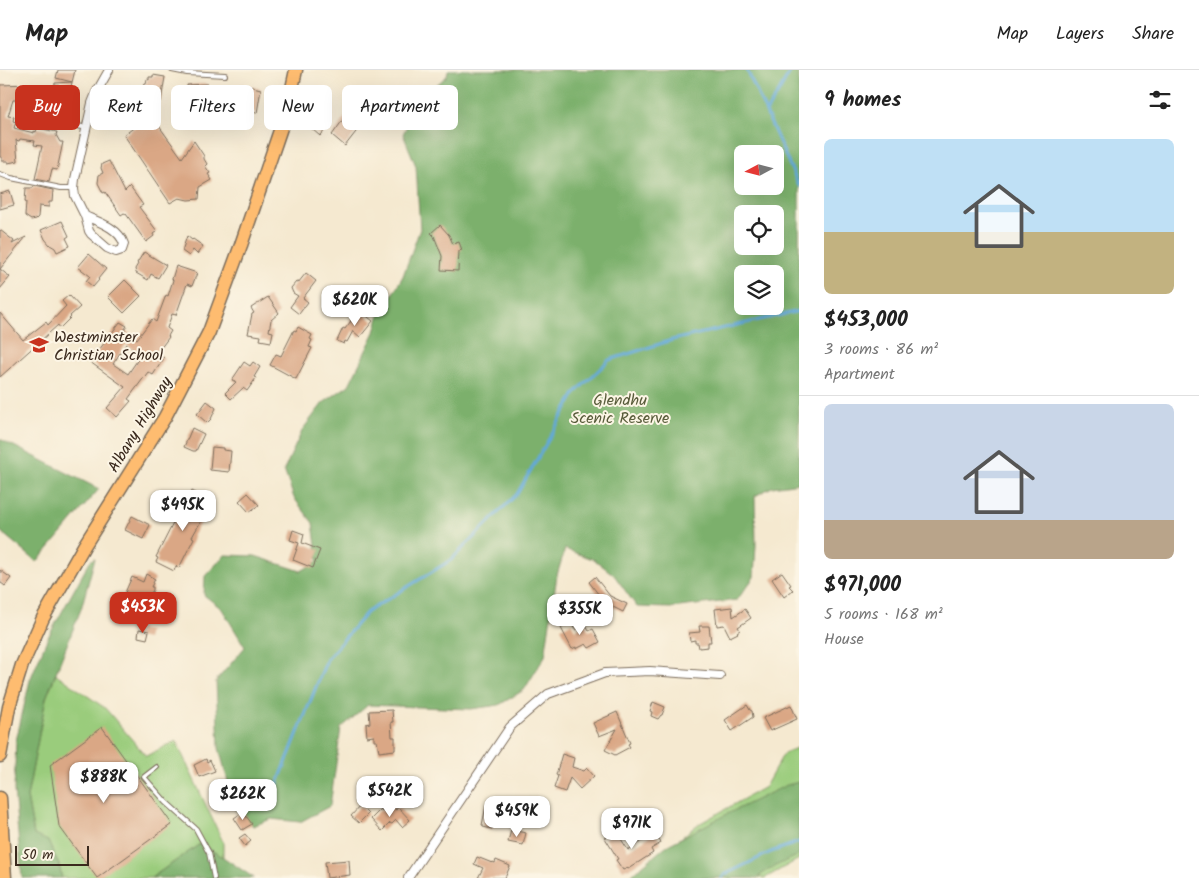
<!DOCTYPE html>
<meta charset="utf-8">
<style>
body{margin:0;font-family:Kalam,sans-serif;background:#f6f6f6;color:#222;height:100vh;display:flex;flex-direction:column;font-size:19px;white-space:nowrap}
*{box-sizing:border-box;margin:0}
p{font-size:16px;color:#767676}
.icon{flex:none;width:28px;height:28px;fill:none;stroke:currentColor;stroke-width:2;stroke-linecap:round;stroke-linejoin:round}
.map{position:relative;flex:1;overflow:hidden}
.side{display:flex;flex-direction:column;background:#fff;width:400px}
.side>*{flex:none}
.guide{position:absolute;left:15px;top:15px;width:475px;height:45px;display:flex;gap:10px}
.needle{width:32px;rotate:263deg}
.fabs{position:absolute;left:734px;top:75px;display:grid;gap:10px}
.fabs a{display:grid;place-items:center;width:50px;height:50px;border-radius:8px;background:#fff;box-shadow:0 5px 20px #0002;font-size:25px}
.scale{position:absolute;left:15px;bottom:12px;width:74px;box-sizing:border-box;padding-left:5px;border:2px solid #3b2a1e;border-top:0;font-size:14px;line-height:18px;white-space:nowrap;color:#3b2a1e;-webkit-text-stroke:4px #fcf5e5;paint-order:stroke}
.price{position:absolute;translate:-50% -42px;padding:0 11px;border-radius:10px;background:#fff;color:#222;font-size:16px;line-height:32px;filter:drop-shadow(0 1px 2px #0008)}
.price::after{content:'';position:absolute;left:50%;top:30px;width:15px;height:11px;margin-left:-8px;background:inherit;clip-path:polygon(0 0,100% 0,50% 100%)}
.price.active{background:#c8321e;color:#fff}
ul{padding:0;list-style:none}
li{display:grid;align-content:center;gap:10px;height:265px;padding:0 25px}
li+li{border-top:1px solid #e0e0e0}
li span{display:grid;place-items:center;height:155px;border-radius:8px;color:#555}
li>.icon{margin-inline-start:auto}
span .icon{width:90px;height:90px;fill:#fffc;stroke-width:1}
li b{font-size:21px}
h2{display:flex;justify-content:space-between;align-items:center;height:60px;padding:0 25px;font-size:21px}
.chip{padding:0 18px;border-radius:8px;background:#fff;box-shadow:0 5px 20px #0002;font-size:18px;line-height:45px}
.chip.active{background:#c8321e;color:#fff}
header{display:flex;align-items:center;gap:30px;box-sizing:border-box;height:70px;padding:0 25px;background:#fff;border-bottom:1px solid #e0e0e0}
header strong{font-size:24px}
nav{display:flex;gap:28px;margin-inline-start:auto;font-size:18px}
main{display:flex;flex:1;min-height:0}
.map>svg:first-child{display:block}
.green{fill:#9acc7c;stroke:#6a7b4d}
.forest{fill:#7bb06c;stroke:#5b6d45;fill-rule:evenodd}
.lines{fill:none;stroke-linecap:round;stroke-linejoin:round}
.stream{stroke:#62a9d9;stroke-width:3}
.building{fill:#daa785;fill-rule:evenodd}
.service-casing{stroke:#7c6d5c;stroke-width:6}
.minor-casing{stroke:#7c6d5c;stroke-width:10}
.primary-casing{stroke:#7c6d5c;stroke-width:15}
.service{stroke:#fff;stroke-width:4}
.minor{stroke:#fff;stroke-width:8}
.primary{stroke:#febc70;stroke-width:12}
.labels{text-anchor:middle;stroke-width:4;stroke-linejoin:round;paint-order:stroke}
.poi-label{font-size:16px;fill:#3b2a1e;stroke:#fcf5e5;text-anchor:start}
.park-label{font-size:16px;fill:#585b3a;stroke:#fcf5e5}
.street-label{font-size:16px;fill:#3b2a1e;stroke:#fcf5e5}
</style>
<header>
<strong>Map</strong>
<nav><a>Map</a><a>Layers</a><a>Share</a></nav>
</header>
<main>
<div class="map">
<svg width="799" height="808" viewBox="0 0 799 808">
<rect width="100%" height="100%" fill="#fcf5e5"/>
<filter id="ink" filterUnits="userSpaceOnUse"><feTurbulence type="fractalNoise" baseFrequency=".02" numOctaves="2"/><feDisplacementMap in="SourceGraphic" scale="10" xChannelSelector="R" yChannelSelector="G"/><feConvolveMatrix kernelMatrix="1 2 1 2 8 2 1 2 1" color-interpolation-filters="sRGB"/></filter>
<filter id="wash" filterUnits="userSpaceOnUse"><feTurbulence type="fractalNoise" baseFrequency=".0096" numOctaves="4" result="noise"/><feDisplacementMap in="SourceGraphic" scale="20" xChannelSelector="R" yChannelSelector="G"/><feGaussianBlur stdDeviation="1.12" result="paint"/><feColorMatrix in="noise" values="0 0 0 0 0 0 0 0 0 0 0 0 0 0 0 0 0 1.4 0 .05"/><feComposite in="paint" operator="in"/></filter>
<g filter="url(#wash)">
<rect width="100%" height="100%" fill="#f5e9d0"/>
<g class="green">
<polygon points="56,604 105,638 146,686 176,671 223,772 223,787 200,774 151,808 62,808 59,795 34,765 27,727 46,628"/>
<polygon points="799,677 799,789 765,808 631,808 697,755 765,717 784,683"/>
</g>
<g class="forest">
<path d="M 448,0 L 799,0 L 799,413 L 772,417 L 755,426 L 756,475 L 754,507 L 737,530 L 671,538 L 637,537 L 614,505 L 595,490 L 565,479 L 557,505 L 545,586 L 524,620 L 499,635 L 471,639 L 368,635 L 341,658 L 330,736 L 300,752 L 271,749 L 253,756 L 235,738 L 219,678 L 216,611 L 245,577 L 222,539 L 204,525 L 205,506 L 225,485 L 255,486 L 301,501 L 318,491 L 313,453 L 294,428 L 284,400 L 303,359 L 323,333 L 349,315 L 375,262 L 379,247 L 403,206 L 420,159 L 416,96 L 403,64 L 420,29 L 447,6 ZM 742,84 L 775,84 L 775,116 L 742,116 ZM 742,144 L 775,144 L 775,176 L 742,176 ZM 742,204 L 775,204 L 775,236 L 742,236 Z"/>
<polygon points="0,369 99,419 37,492 0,461"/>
<polygon points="95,488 81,539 46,628 27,727 34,765 48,771 59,795 62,808 22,808 14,720 16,671 30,610 47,569 90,491"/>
<polygon points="799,712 799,785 769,799 757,808 628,808 666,776 727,744 787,715"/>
<polygon points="200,774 223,787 254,808 151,808"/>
</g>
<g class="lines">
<g class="stream">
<polyline points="747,0 799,116"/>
<polyline points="766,42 777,25 791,0"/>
<polyline points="272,728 327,589 367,542 451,490 517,424 576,322 609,290 672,270 799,241"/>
<polyline points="722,808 724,805 771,782 799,772"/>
</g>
</g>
<g id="blocks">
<g class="building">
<polygon points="58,0 75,0 68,29 71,30 69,34 73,35 70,47 45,40 46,36 40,34 42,25 20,26 20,30 13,30 8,46 14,47 13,51 16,52 14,58 34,63 34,61 36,62 37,58 57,62 56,65 60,72 63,72 57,100 52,99 49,112 35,109 42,76 34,75 35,71 20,69 19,71 16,70 18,91 8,93 8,91 2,91 2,87 0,87 0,15 30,14 30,19 43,23 44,20 53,23 55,13 72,12 56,8"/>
<polygon points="153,5 165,7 161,31 144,28 139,30 130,28 131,19 137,20 138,17 143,18 144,14 146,14 147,9 149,10 149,7 153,7"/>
<polygon points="208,14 208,19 222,18 223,29 202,31 203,33 189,34 187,15"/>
<polygon points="241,14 261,19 257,43 235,40 238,23 240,23"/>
<polygon points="354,40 366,49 345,76 332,65 345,47 348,49"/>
<polygon points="151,45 182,88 194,71 204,86 204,89 207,94 205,96 210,103 208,104 212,110 200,117 199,129 188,130 179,128 170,133 124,65"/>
<polygon points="321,48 329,56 320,66 312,59"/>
<polygon points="109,91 125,122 130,117 143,135 139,137 157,161 153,164 154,166 146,172 126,144 124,143 121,145 105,122 103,123 98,113 99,105 103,103 101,98 102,94"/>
<polygon points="34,116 53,120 52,132 49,132 49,137 39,136 38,147 36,149 31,150 25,146 26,132 25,132 26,118 33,118"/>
<polygon points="10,121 14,135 0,139 0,124"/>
<polygon points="62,151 69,166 66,168 70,176 57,182 55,178 50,175 45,169 41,160"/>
<polygon points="440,155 449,165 453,174 459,172 462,180 459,181 458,201 441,200 442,186 434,166 431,163"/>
<polygon points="0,160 14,171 12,174 26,167 0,199 10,207 0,219"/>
<polygon points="187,166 192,170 193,169 203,176 197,184 193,180 189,186 182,181"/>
<polygon points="144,182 166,195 158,208 151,204 148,210 136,203 135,199 138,194 137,193"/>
<polygon points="89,184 106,199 98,209 99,210 93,217 86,211 90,206 78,197"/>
<path d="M 176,196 L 197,203 L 192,216 L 187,214 L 176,245 L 172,244 L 167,258 L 171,261 L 168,266 L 169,267 L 157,283 L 164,288 L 153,305 L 148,302 L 128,329 L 131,331 L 117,347 L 107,338 L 125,317 L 90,292 L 120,252 L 127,256 L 124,260 L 137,269 L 152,249 L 156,252 L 166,225 L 168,226 L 173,210 L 172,209 ZM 126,274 L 141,285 L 128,304 L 113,294 Z"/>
<polygon points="306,203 316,211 303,228 308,232 299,244 290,237 298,226 293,223 291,218 296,212 298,213"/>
<polygon points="125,210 141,226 124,243 108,227"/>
<polygon points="69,225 80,237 70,246 71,247 60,258 58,255 0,307 0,243 23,270 46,252 48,255 66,236 62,231"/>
<polygon points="268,227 279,243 271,250 269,261 273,262 271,272 260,270 261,266 248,264 252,244 254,243 251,238"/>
<polygon points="359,240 373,251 360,267 353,261 347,272 345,271 344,274 337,271 343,258 345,259"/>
<polygon points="298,257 312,265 310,269 312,270 309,277 312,278 296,309 270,295 276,284 281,286 294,260 296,261"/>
<polygon points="244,292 250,296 253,292 260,297 254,307 256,308 247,321 243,318 231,329 225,323 236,312 232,310"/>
<polygon points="207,331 216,338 211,349 207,353 197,344"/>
<polygon points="192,358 204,364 196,381 193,381 184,377"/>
<polygon points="212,377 223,378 223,380 231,381 229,402 210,400"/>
<polygon points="192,421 209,430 206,435 209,437 192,467 194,468 179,498 176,496 174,501 156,492 158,488 156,487 188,424 190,425"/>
<polygon points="248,423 259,435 249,442 239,431"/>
<polygon points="132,446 150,455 143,469 125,460"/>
<polygon points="293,460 304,464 302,473 320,480 313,498 293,490 299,473 290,470"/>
<polygon points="0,500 11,508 5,516 0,512"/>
<polygon points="782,502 791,515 789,516 793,520 784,527 772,509"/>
<polygon points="146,504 155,509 151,517 153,517 153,520 144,536 123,527 132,507 143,512"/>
<polygon points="595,507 610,526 627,534 623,542 605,533 600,546 592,541 599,525 589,512"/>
<polygon points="732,537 733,547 745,539 751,548 738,557 740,560 737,562 738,563 730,567 724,555 717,556 715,539"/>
<polygon points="571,553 575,560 585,554 589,561 593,559 600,572 589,578 586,574 576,579 576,577 572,579 561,558"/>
<polygon points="699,556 709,556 711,572 708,572 708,577 699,578 698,573 695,573 695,570 690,571 689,563 700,562"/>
<polygon points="139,559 149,561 147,569 138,567"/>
<polygon points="653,632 665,637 662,645 661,645 658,649 651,646 652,642 650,641"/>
<polygon points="747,635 750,640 752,641 753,647 732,661 725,650"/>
<polygon points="791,635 797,649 770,661 763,648"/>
<polygon points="392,640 393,652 391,652 392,667 395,667 395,680 379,682 377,671 374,671 374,666 367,667 366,654 370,653 369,641"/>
<polygon points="617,642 630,673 628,674 630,677 615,685 605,680 617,659 599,666 593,653"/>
<polygon points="102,657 172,754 97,808 59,756 50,695"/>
<polygon points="562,684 574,688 572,697 584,701 587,698 594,706 580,719 570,708 565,722 554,718 558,706 556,705"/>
<polygon points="206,689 207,692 210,690 215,701 199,707 194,695"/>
<polygon points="360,736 368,744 359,753 351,746"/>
<polygon points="392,736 396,740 398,737 410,750 402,757 396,750 392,754 390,753 382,761 371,749 381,739 382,741 386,737 388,740"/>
<polygon points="486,736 498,738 495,757 493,757 492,759 483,757 483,755 482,755"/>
<polygon points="243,742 252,754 242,760 234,748"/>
<polygon points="511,760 526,763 523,775 508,772"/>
<polygon points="616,761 628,780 655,763 661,773 651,779 653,783 628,799 627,798 623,800 616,790 618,789 605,768"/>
<polygon points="245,764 251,771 245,776 239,768"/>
<polygon points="477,787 492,793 493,792 495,793 496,790 510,796 505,808 478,808 483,798 474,794"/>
<polygon points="349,790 350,805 327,808 325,792"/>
</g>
</g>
</g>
<g filter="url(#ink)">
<use href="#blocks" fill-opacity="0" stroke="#7c6d5c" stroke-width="1"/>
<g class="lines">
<g class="service-casing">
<g id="service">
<polyline points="172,0 187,3 225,5"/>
<polyline points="28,45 87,58"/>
<polyline points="90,46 104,52"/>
<polyline points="0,104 11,108 61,118 73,118"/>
<polyline points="157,697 144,707 166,732 196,759 209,783 214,808"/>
</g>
</g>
<g class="minor-casing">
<g id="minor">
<path d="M 85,146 C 99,152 119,158 124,174 L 122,180 L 116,182 L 107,178 L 91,164 L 89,161 L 85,146 L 75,126 L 74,118 L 75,109 L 92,33 L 96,23 L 109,0"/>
<polyline points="408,808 510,657 548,624 605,603 650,601 720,606"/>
</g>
</g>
<g class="primary-casing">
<g id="primary">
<polyline points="0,686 9,637 22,595 43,548 84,476 165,347 209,262 241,175 288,37 296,0"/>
<polyline points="0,728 5,808"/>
</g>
</g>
<use href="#service" class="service"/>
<use href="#minor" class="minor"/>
<use href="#primary" class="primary"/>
</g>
</g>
<defs>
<g id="school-bare" transform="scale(1.5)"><path d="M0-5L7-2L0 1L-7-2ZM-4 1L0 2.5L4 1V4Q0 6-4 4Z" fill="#c8321e" stroke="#fcf5e5" stroke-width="2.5" paint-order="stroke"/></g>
</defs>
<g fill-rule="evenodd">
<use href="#school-bare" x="39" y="275"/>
</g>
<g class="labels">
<g class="poi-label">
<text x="54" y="272">Westminster<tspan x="54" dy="18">Christian School</tspan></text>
</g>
<g class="park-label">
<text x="620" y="335">Glendhu<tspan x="620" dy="18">Scenic Reserve</tspan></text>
</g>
<g class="street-label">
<text transform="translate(139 354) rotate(-59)" y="6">Albany Highway</text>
</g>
</g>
</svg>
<div class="fabs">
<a><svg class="needle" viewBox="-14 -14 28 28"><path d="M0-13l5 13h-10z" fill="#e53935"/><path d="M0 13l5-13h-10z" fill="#767676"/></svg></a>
<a><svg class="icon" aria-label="locate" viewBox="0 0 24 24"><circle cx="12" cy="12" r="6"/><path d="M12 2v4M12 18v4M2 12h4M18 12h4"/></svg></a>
<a><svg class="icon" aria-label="layers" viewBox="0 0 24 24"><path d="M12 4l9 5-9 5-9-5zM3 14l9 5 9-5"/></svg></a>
</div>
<div class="scale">50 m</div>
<b class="price" style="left:355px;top:257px">$620K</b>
<b class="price" style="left:183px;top:462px">$495K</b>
<b class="price active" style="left:143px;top:564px">$453K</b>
<b class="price" style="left:580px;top:566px">$355K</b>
<b class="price" style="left:104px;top:734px">$888K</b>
<b class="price" style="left:390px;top:748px">$542K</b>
<b class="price" style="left:243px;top:751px">$262K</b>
<b class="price" style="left:517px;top:768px">$459K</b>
<b class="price" style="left:632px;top:780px">$971K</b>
<div class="guide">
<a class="chip active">Buy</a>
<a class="chip">Rent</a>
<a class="chip">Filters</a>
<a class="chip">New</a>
<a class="chip">Apartment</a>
</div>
</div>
<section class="side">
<h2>9 homes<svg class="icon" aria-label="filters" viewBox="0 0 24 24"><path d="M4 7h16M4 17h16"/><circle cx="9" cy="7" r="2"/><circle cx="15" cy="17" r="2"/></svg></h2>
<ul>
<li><span style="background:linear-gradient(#bfe0f5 60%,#c2b280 0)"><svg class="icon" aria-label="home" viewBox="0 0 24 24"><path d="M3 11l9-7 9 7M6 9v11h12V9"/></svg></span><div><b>$453,000</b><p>3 rooms · 86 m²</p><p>Apartment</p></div></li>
<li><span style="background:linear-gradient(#c9d6e8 75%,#b9a48a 0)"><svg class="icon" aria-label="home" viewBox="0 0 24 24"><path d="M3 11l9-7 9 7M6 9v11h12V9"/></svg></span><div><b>$971,000</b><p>5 rooms · 168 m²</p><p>House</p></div></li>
</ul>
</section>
</main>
